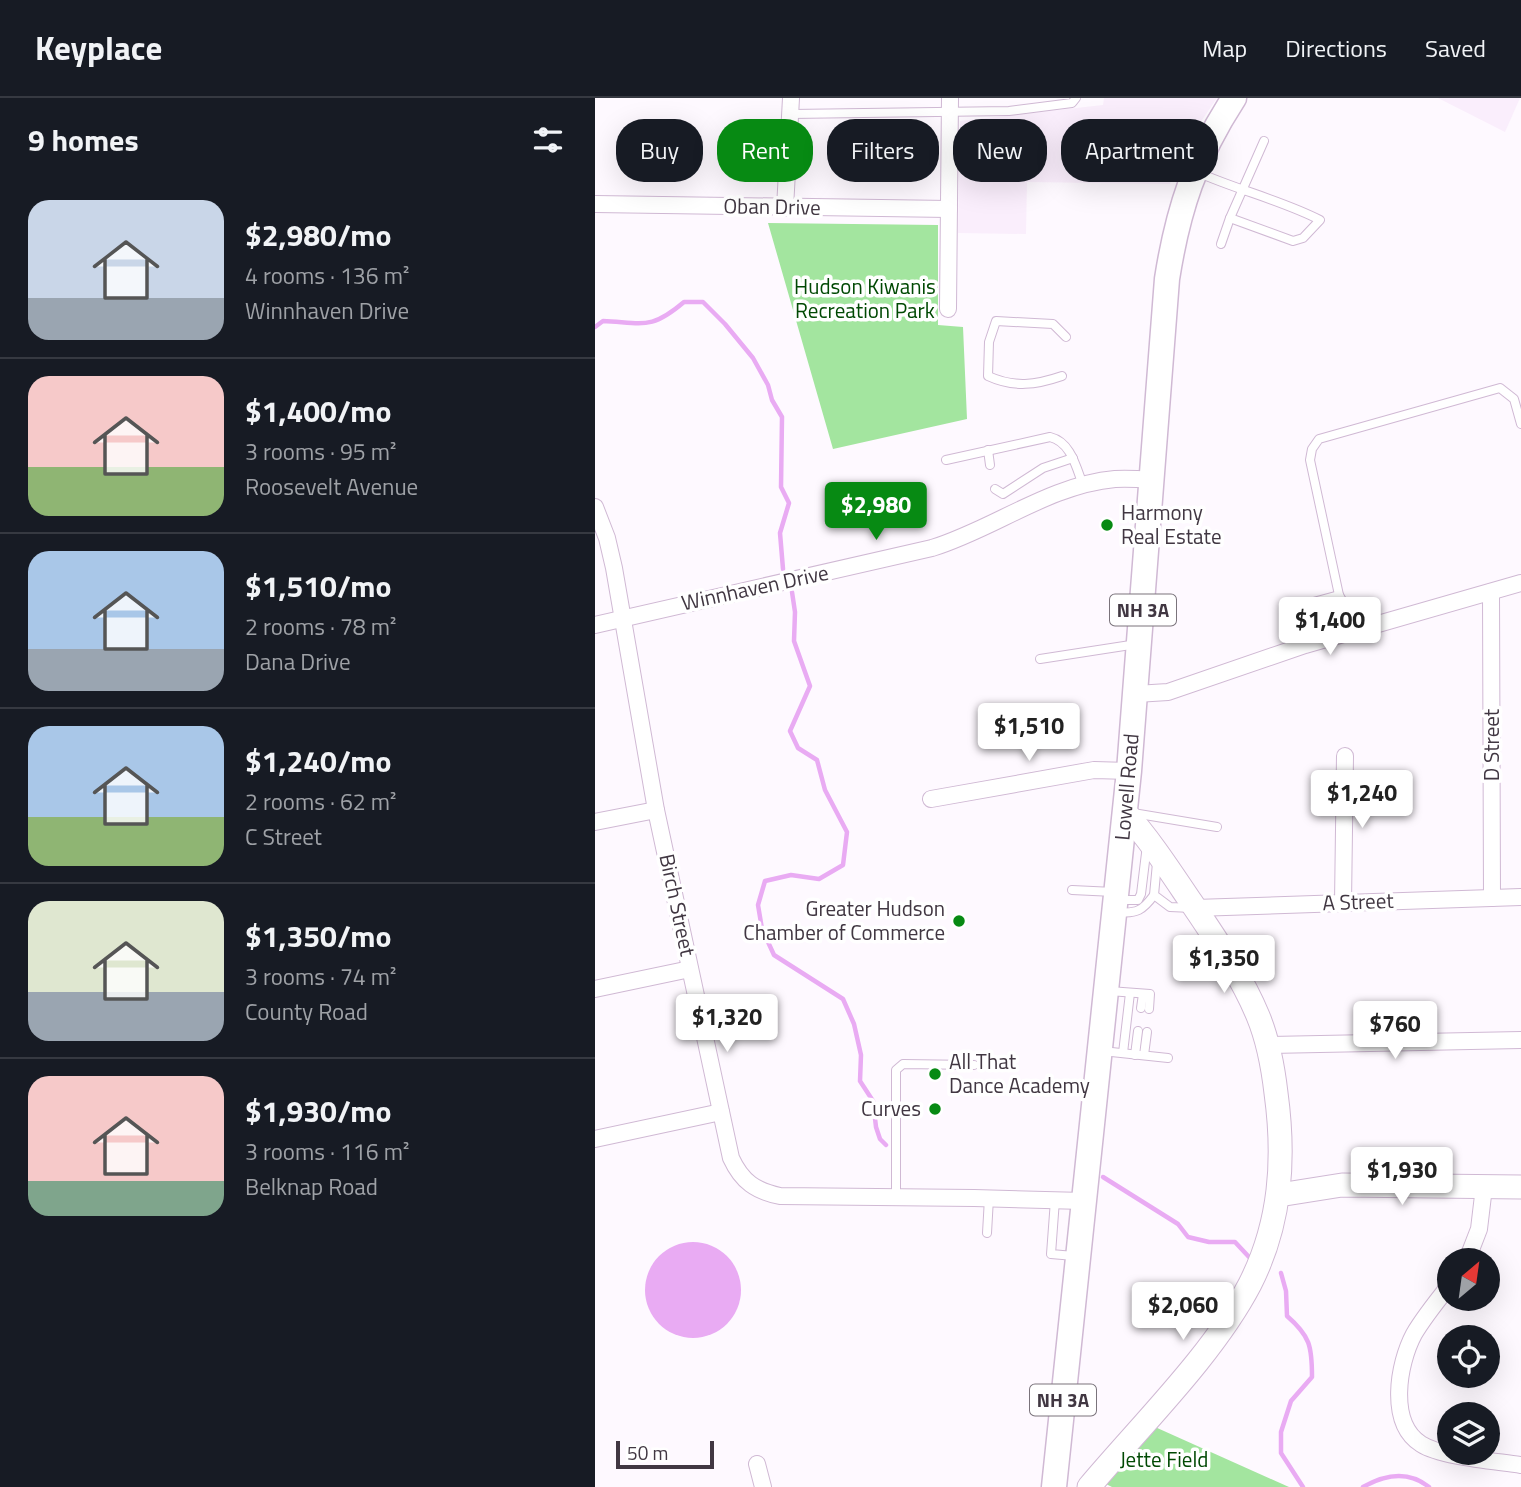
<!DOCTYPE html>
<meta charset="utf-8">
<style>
body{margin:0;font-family:"Titillium Web",sans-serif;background:#242831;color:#f1f3f6;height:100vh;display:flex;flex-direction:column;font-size:26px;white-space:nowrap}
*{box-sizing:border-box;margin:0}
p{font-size:23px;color:#9ea1a6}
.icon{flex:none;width:38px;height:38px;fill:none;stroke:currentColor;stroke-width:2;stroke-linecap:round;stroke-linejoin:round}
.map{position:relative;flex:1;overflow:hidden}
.sheet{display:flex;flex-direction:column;background:#171b24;width:595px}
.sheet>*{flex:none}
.banner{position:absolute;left:21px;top:21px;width:665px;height:63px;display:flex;gap:14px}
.needle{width:46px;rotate:29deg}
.fabs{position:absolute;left:842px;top:1150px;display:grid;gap:14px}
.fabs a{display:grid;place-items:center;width:63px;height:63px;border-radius:50%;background:#171b24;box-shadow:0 7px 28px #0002;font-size:35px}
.scale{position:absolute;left:21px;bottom:18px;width:98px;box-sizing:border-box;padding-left:7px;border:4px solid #413742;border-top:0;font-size:19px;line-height:24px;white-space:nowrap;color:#413742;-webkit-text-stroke:5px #fff;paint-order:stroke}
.price{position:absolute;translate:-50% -60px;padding:0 16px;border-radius:7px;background:#fff;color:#222;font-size:23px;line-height:46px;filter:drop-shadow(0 2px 4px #0008)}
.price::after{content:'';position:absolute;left:50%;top:42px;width:21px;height:16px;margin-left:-10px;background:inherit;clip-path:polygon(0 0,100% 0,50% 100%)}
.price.on{background:#078a13;color:#fff}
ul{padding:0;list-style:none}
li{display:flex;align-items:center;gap:21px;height:175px;padding:0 28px}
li+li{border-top:2px solid #363941}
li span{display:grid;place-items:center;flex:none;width:196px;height:140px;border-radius:21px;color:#555}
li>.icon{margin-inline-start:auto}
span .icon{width:84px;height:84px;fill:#fffc;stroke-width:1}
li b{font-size:30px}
h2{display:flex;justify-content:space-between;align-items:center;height:84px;padding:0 28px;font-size:30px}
.tag{padding:0 24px;border-radius:28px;background:#171b24;box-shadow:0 7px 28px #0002;font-size:24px;line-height:63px}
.tag.on{background:#078a13;color:#fff}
header{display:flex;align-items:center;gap:42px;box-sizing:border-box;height:98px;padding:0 35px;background:#171b24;border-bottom:2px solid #363941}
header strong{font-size:33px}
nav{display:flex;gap:38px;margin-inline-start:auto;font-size:24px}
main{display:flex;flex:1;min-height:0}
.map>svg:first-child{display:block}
.built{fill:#faeefc}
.green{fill:#a3e59f}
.water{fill:#e9abf3}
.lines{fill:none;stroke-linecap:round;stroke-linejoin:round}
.stream{stroke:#e9abf3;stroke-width:4.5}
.lane-casing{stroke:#d0b9d4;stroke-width:10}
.street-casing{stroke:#d0b9d4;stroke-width:18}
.secondary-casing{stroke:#d0b9d4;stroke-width:25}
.primary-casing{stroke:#d0b9d4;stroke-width:27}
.lane{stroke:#fff;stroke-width:8}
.street{stroke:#fff;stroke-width:16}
.secondary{stroke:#fff;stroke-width:23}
.primary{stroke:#fff;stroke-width:24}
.poi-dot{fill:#078a13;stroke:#fff;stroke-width:2.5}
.labels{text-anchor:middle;stroke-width:7;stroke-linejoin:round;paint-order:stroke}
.shield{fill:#fff;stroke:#7a737b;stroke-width:2}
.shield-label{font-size:19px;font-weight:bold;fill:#413742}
.street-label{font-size:21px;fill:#413742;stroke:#fff}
.park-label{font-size:21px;fill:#004903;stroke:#fff}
.poi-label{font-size:21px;fill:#413742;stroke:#fff;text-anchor:start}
</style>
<header>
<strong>Keyplace</strong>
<nav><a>Map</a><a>Directions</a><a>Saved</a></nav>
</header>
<main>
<section class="sheet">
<h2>9 homes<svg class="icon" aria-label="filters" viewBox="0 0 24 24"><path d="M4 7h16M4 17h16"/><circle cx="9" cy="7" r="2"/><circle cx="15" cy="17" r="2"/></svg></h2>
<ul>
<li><span style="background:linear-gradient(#c9d6e8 70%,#9aa5b1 0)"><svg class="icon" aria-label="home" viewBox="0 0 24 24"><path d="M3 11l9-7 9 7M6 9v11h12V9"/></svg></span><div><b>$2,980/mo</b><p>4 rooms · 136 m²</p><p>Winnhaven Drive</p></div></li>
<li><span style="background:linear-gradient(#f6c9c9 65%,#8fb573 0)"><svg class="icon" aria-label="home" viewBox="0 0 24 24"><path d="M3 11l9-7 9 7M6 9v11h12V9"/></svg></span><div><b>$1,400/mo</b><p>3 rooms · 95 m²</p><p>Roosevelt Avenue</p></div></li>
<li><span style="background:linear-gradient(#a9c7e8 70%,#9aa5b1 0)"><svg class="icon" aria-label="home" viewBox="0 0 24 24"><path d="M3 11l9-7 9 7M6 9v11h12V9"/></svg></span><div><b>$1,510/mo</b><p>2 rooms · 78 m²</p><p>Dana Drive</p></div></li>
<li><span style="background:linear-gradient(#a9c7e8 65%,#8fb573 0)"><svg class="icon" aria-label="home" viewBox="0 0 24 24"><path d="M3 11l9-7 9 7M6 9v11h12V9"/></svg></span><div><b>$1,240/mo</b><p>2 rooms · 62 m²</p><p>C Street</p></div></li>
<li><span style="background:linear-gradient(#dfe7d0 65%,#9aa5b1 0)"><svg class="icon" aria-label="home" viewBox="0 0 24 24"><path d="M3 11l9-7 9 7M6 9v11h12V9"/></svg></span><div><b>$1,350/mo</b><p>3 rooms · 74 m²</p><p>County Road</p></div></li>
<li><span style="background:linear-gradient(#f6c9c9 75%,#7fa58c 0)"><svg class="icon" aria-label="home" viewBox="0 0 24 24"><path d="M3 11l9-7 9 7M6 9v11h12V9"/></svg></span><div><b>$1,930/mo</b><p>3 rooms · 116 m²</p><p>Belknap Road</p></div></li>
</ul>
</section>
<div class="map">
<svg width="926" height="1389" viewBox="0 0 926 1389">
<rect width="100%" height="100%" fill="#fef9ff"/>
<g class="built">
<polygon points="509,0 622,0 590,47 575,86 432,84 431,136 363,135 365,23 508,7"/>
<polygon points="843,0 925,0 910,34"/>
</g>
<g class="green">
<polygon points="173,125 343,127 343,227 368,229 372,321 238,351"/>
<polygon points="560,1329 694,1389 517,1389 511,1386"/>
</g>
<circle class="water" cx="98" cy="1192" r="48"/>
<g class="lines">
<g class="stream">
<path d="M 0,229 L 8,223 C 49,225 56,232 89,204 L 108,204 L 130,226 L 158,260 L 173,287 L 177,302 L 187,319 L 186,389 L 194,405 L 185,435 L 188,471"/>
<polyline points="197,494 200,514 199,543 215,588 195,633 203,650 222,662 230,692 252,734 248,767 224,781 196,777 170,783 163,807 167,831 179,857 248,901 259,926 266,957 265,983 278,1003 281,1029 285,1041 291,1047"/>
<polyline points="508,1079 583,1126 593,1139 614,1144 640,1144 654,1159"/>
<path d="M 686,1175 L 691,1193 L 692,1218 C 715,1238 717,1248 717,1279 L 696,1303 L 686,1334 L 686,1355 L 708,1389"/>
<path d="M 768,1389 C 789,1377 813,1372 834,1389"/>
</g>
<g class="lane-casing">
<g id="lane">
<polyline points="196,16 414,13 477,5 481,0"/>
<path d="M 602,74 C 642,92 686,102 725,122 L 708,140 L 698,143 L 635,120 L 669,43"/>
<polyline points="626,146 635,120"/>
<path d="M 467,278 C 441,287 419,290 393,278 L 394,244 L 401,223 L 458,226 L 471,239"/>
<polyline points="393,352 395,367"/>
<path d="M 351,362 L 455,339 C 476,344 481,369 488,387"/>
<polyline points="400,391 408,396 448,370 478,360"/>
<polyline points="744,497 715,362 717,351 724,341 905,290 919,301 926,326"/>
<polyline points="710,547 711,506 744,497 764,532"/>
<polyline points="445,561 542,546"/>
<polyline points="538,715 622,729"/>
<polyline points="562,765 559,797 575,809 597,810"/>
<polyline points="477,792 519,794"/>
<polyline points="524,802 543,802 546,796 552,747"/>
<path d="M 523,814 C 542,816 548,812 559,797"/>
<polyline points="514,893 555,896 554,911"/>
<polyline points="546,910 548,896"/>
<polyline points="507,953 573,960"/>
<polyline points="528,955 535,895"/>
<polyline points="540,957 543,933"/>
<polyline points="549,957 552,934"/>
<polyline points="301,1099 301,972 308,966 379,967"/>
<polyline points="460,1102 456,1156 479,1158"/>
<polyline points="392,1135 394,1100"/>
</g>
</g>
<g class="street-casing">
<g id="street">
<polyline points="0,106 354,111"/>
<polyline points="190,110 196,0"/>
<polyline points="353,211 355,0"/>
<path d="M 0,409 L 12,440 L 19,470 L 61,712 L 136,1060 C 147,1084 161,1093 185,1098 L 379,1100 L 489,1103"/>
<polyline points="896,494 897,800"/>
<path d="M 0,527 L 337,450 C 399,431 454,387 520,381 C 532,380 545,381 558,382"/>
<polyline points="541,596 573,594 710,547 926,485"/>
<polyline points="336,701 499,672 534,673"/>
<polyline points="0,724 61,712"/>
<polyline points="748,805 750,658"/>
<polyline points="600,810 926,799"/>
<polyline points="0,891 95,871"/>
<polyline points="673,947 926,942"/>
<polyline points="0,1041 126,1014"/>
<polyline points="872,1162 884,1131 889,1089"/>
<path d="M 854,1188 C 842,1203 829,1219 819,1236 C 803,1266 793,1325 826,1346 C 846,1359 900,1363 926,1367"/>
<polyline points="162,1366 168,1389"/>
</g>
</g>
<g class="secondary-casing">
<g id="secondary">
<polyline points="684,1097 747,1087 926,1089"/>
<path d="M 494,1389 C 546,1327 618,1257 655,1186 C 686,1125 690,1061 681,995 C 678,969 673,942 663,918 C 646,877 620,840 596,804 C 575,773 555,742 530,714"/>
</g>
</g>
<g class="primary-casing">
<path id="primary" d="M 459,1389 L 534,673 L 572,181 C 583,111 600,60 639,0"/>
</g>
<use href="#lane" class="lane"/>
<use href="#street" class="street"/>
<use href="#secondary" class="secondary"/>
<use href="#primary" class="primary"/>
</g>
<g class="poi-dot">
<circle cx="512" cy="427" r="7"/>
<circle cx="364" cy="823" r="7"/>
<circle cx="340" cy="976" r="7"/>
<circle cx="340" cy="1011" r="7"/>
</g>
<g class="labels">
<g class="shield">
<rect x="515" y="496.5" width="66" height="31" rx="5"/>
<rect x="435" y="1286.5" width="66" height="31" rx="5"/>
</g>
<g class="shield-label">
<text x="548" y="519">NH 3A</text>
<text x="468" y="1309">NH 3A</text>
</g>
<g class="street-label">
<text transform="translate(177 109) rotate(1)" y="7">Oban Drive</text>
<text transform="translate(160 490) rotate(-12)" y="7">Winnhaven Drive</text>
<text transform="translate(897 647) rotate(-90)" y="7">D Street</text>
<text transform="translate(532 689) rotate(-85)" y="7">Lowell Road</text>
<text transform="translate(763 804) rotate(-2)" y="7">A Street</text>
<text transform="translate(82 807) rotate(78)" y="7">Birch Street</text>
</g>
<g class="park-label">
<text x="270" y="196">Hudson Kiwanis<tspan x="270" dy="24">Recreation Park</tspan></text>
<text x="569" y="1369">Jette Field</text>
</g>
<g class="poi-label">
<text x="526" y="422">Harmony<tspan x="526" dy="24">Real Estate</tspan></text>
<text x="350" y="818" text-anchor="end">Greater Hudson<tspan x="350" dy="24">Chamber of Commerce</tspan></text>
<text x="354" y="971">All That<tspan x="354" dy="24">Dance Academy</tspan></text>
<text x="326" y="1018" text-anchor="end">Curves</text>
</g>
</g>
</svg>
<div class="fabs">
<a><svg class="needle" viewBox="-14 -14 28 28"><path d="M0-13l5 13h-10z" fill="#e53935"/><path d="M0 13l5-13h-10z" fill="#9ea1a6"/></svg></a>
<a><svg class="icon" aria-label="locate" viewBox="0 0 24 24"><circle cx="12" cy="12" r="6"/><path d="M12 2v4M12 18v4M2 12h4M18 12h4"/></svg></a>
<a><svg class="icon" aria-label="layers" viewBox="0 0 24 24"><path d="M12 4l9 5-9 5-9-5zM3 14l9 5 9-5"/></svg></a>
</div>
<div class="scale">50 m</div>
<b class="price on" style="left:281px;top:444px">$2,980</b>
<b class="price" style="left:735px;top:559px">$1,400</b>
<b class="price" style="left:434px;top:665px">$1,510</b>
<b class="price" style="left:767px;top:732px">$1,240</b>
<b class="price" style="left:629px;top:897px">$1,350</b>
<b class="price" style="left:132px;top:956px">$1,320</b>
<b class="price" style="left:800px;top:963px">$760</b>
<b class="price" style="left:807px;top:1109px">$1,930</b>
<b class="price" style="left:588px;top:1244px">$2,060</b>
<div class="banner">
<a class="tag">Buy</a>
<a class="tag on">Rent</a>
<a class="tag">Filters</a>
<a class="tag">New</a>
<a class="tag">Apartment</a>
</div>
</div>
</main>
